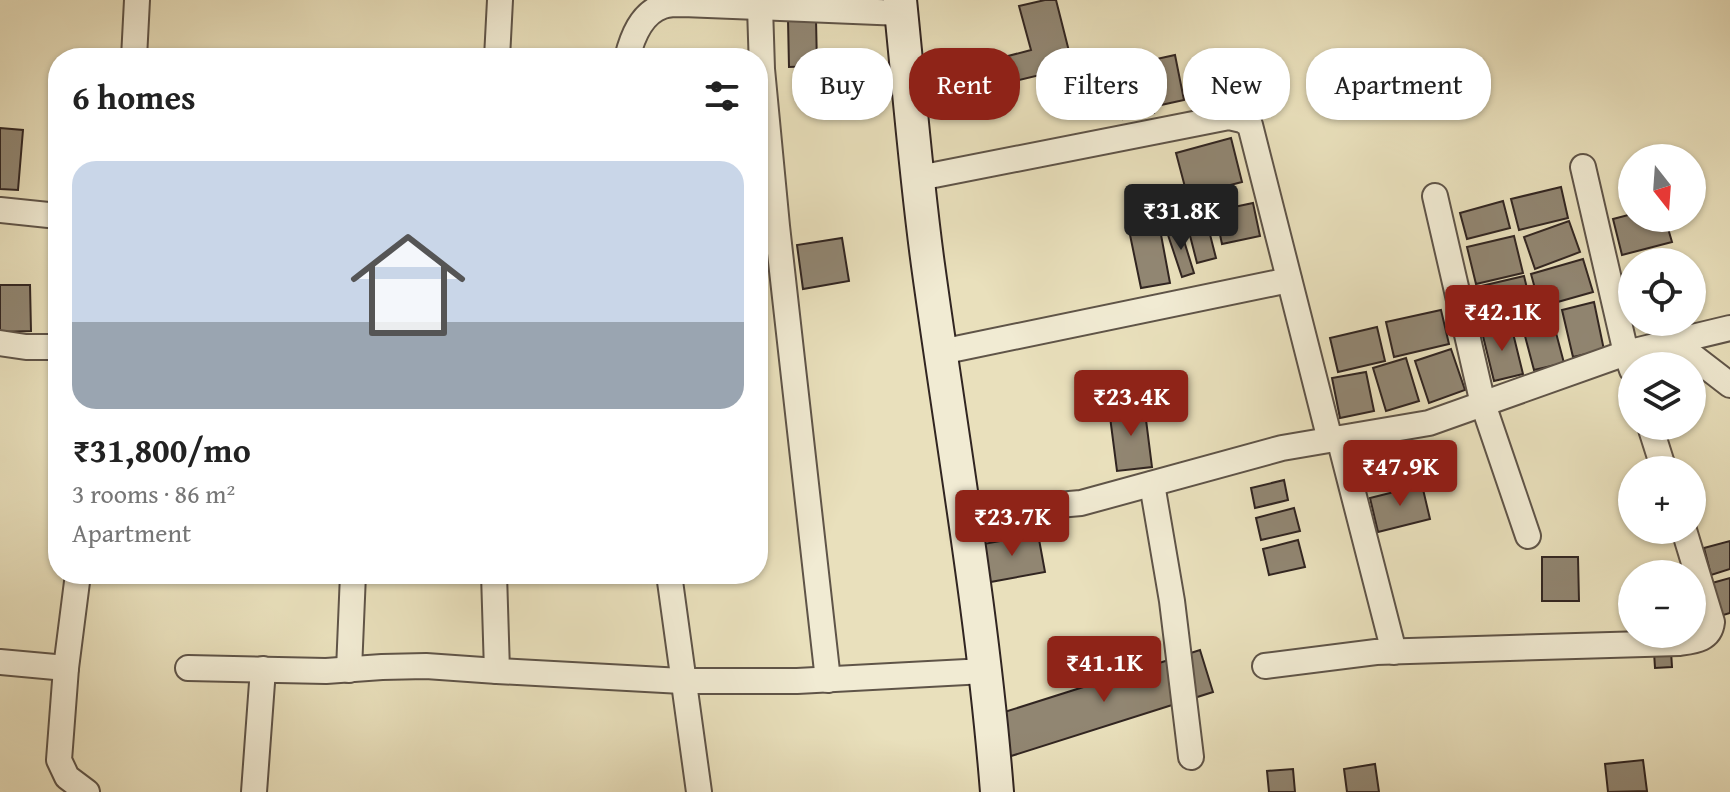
<!DOCTYPE html>
<meta charset="utf-8">
<style>
body{margin:0;font-family:"Gentium Book Plus",serif;background:#f6f6f6;color:#222;height:100vh;display:flex;flex-direction:column;font-size:30px;white-space:nowrap}
*{box-sizing:border-box;margin:0}
p{font-size:26px;color:#767676}
.icon{flex:none;width:44px;height:44px;fill:none;stroke:currentColor;stroke-width:2;stroke-linecap:round;stroke-linejoin:round}
.map{position:relative;flex:1;overflow:hidden}
.sheet{position:absolute;left:48px;top:48px;width:720px;height:536px;display:flex;flex-direction:column;background:#fff;border-radius:32px;box-shadow:0 2px 6px #0004}
.sheet>*{flex:none}
.guide{position:absolute;left:792px;top:48px;width:760px;height:72px;display:flex;gap:16px}
.needle{width:52px;rotate:163deg}
.buttons{position:absolute;left:1618px;top:144px;display:grid;gap:16px}
.buttons a{display:grid;place-items:center;width:88px;height:88px;border-radius:50%;background:#fff;box-shadow:0 2px 6px #0004;font-size:40px}
.price{position:absolute;translate:-50% -68px;padding:0 18px;border-radius:8px;background:#8f2418;color:#fff;font-size:26px;line-height:52px;filter:drop-shadow(0 2px 4px #0008)}
.price::after{content:'';position:absolute;left:50%;top:48px;width:24px;height:18px;margin-left:-12px;background:inherit;clip-path:polygon(0 0,100% 0,50% 100%)}
.price.current{background:#222;color:#fff}
ul{padding:0;list-style:none}
li{display:grid;align-content:center;gap:16px;height:424px;padding:0 24px}
li span{display:grid;place-items:center;height:248px;border-radius:24px;color:#555}
li>.icon{margin-inline-start:auto}
span .icon{width:144px;height:144px;fill:#fffc;stroke-width:1}
li b{font-size:34px}
h2{display:flex;justify-content:space-between;align-items:center;height:96px;padding:0 24px;font-size:34px}
.chip{padding:0 28px;border-radius:32px;background:#fff;box-shadow:0 2px 6px #0004;font-size:28px;line-height:72px}
.chip.current{background:#8f2418;color:#fff}
.map>svg:first-child{display:block}
.building{fill:#918672;stroke:#312521;stroke-width:2}
.lines{fill:none;stroke-linecap:round;stroke-linejoin:round}
.street-casing{stroke:#5f5448;stroke-width:28}
.secondary-casing{stroke:#312521;stroke-width:36}
.street{stroke:#f1ebd3;stroke-width:24}
.secondary{stroke:#f1ebd3;stroke-width:32}
</style>
<div class="map">
<svg width="1730" height="792" viewBox="0 0 1730 792">
<rect width="100%" height="100%" fill="#e9e0bc"/>
<filter id="stains"><feTurbulence type="fractalNoise" baseFrequency=".0025" numOctaves="4"/><feColorMatrix values="0 0 0 0 .2 0 0 0 0 .09 0 0 0 0 .02 0 0 0 .5 -.17"/></filter>
<radialGradient id="worn" r=".72"><stop offset=".6" stop-color="#630" stop-opacity="0"/><stop offset="1" stop-color="#630" stop-opacity=".3"/></radialGradient>
<g class="building">
<polygon points="1045,0 1056,0 1073,67 1015,81 1008,56 1031,50 1019,6"/>
<polygon points="816,19 817,66 789,67 788,20"/>
<rect x="344" y="54" width="33" height="4"/>
<polygon points="1142,55 1154,113 1123,119 1111,61"/>
<polygon points="1175,55 1184,100 1161,105 1152,60"/>
<polygon points="0,128 23,130 18,190 0,189"/>
<polygon points="1231,138 1242,182 1215,189 1217,199 1190,206 1176,153"/>
<polygon points="1561,187 1568,218 1519,230 1511,199"/>
<polygon points="1503,201 1510,228 1467,239 1460,213"/>
<polygon points="1253,203 1260,236 1222,244 1215,211"/>
<polygon points="1632,214 1632,218 1665,218 1672,242 1622,255 1613,219"/>
<polygon points="1205,215 1216,258 1197,263 1186,220"/>
<polygon points="1569,221 1580,252 1535,269 1524,237"/>
<polygon points="1159,224 1170,283 1141,288 1129,230"/>
<polygon points="1180,228 1194,273 1182,277 1167,232"/>
<polygon points="1514,236 1523,273 1476,284 1467,247"/>
<polygon points="842,238 849,281 803,289 797,245"/>
<polygon points="1583,259 1593,292 1540,307 1531,274"/>
<polygon points="1524,276 1533,313 1486,324 1477,287"/>
<polygon points="0,285 30,285 31,331 0,332"/>
<polygon points="1594,302 1604,350 1573,357 1562,310"/>
<polygon points="1441,310 1449,344 1394,357 1386,322"/>
<polygon points="1551,314 1564,363 1534,370 1521,321"/>
<polygon points="1511,325 1523,374 1494,381 1482,332"/>
<polygon points="1377,327 1385,361 1338,372 1330,338"/>
<polygon points="1451,349 1465,390 1429,403 1415,361"/>
<polygon points="1406,358 1419,401 1386,411 1373,368"/>
<polygon points="1366,372 1374,411 1340,418 1332,378"/>
<polygon points="1144,404 1152,467 1117,471 1109,409"/>
<polygon points="1411,442 1421,470 1367,489 1357,461"/>
<polygon points="1284,480 1288,500 1255,508 1251,488"/>
<polygon points="1422,485 1430,519 1378,532 1370,498"/>
<polygon points="1294,508 1300,531 1261,540 1256,518"/>
<polygon points="1038,534 1045,572 985,583 978,545"/>
<polygon points="1298,540 1305,567 1269,575 1263,549"/>
<polygon points="1730,541 1730,569 1711,575 1704,548"/>
<polygon points="1542,557 1578,557 1579,601 1542,601"/>
<polygon points="1730,578 1730,613 1720,616 1712,583"/>
<polygon points="1670,635 1672,667 1655,668 1653,636"/>
<polygon points="1200,650 1213,692 1008,757 995,715"/>
<polygon points="1643,760 1647,791 1608,792 1605,764"/>
<polygon points="1375,764 1379,792 1347,792 1344,769"/>
<polygon points="1293,769 1295,792 1269,792 1267,771"/>
</g>
<g class="lines">
<g class="street-casing">
<g id="street">
<polyline points="760,7 762,69 777,226 828,680"/>
<polyline points="134,58 137,0"/>
<polyline points="497,58 500,0"/>
<path d="M 627,58 C 632,38 641,13 663,6 C 669,4 677,4 683,4 L 902,13"/>
<polyline points="1583,167 1626,353 1632,370"/>
<polyline points="919,178 1229,117 1242,120 1250,125 1330,440"/>
<polyline points="1435,196 1483,404 1528,536"/>
<polyline points="0,210 58,216"/>
<polyline points="1673,341 1730,385"/>
<polyline points="0,343 26,347 58,347"/>
<polyline points="941,352 1289,280"/>
<polyline points="1650,426 1664,470"/>
<polyline points="1339,438 1394,652"/>
<polyline points="1152,484 1172,601 1191,757"/>
<polyline points="965,513 1081,503 1282,448 1429,423 1626,353 1730,328"/>
<polyline points="78,574 66,668 59,760 67,777 87,792"/>
<polyline points="494,574 497,671"/>
<polyline points="669,574 699,792"/>
<polyline points="0,662 66,668"/>
<path d="M 1265,666 L 1376,652 L 1679,643 C 1694,641 1710,640 1712,622 L 1684,530"/>
<polyline points="188,668 326,671 382,667 426,666 497,671 682,681 797,681 985,671"/>
<polyline points="349,670 353,574"/>
<polyline points="254,792 263,669"/>
</g>
</g>
<g class="secondary-casing">
<path id="secondary" d="M 900,0 C 909,88 916,177 928,265 C 952,440 983,615 997,792"/>
</g>
<use href="#street" class="street"/>
<use href="#secondary" class="secondary"/>
</g>
<rect width="100%" height="100%" filter="url(#stains)"/>
<rect width="100%" height="100%" fill="url(#worn)"/>
</svg>
<div class="buttons">
<a><svg class="needle" viewBox="-14 -14 28 28"><path d="M0-13l5 13h-10z" fill="#e53935"/><path d="M0 13l5-13h-10z" fill="#767676"/></svg></a>
<a><svg class="icon" aria-label="locate" viewBox="0 0 24 24"><circle cx="12" cy="12" r="6"/><path d="M12 2v4M12 18v4M2 12h4M18 12h4"/></svg></a>
<a><svg class="icon" aria-label="layers" viewBox="0 0 24 24"><path d="M12 4l9 5-9 5-9-5zM3 14l9 5 9-5"/></svg></a>
<a>+</a>
<a>−</a>
</div>
<b class="price current" style="left:1181px;top:252px">₹31.8K</b>
<b class="price" style="left:1502px;top:353px">₹42.1K</b>
<b class="price" style="left:1131px;top:438px">₹23.4K</b>
<b class="price" style="left:1400px;top:508px">₹47.9K</b>
<b class="price" style="left:1012px;top:558px">₹23.7K</b>
<b class="price" style="left:1104px;top:704px">₹41.1K</b>
<div class="guide">
<a class="chip">Buy</a>
<a class="chip current">Rent</a>
<a class="chip">Filters</a>
<a class="chip">New</a>
<a class="chip">Apartment</a>
</div>
<section class="sheet">
<h2>6 homes<svg class="icon" aria-label="filters" viewBox="0 0 24 24"><path d="M4 7h16M4 17h16"/><circle cx="9" cy="7" r="2"/><circle cx="15" cy="17" r="2"/></svg></h2>
<ul>
<li><span style="background:linear-gradient(#c9d6e8 65%,#9aa5b1 0)"><svg class="icon" aria-label="home" viewBox="0 0 24 24"><path d="M3 11l9-7 9 7M6 9v11h12V9"/></svg></span><div><b>₹31,800/mo</b><p>3 rooms · 86 m²</p><p>Apartment</p></div></li>
</ul>
</section>
</div>
